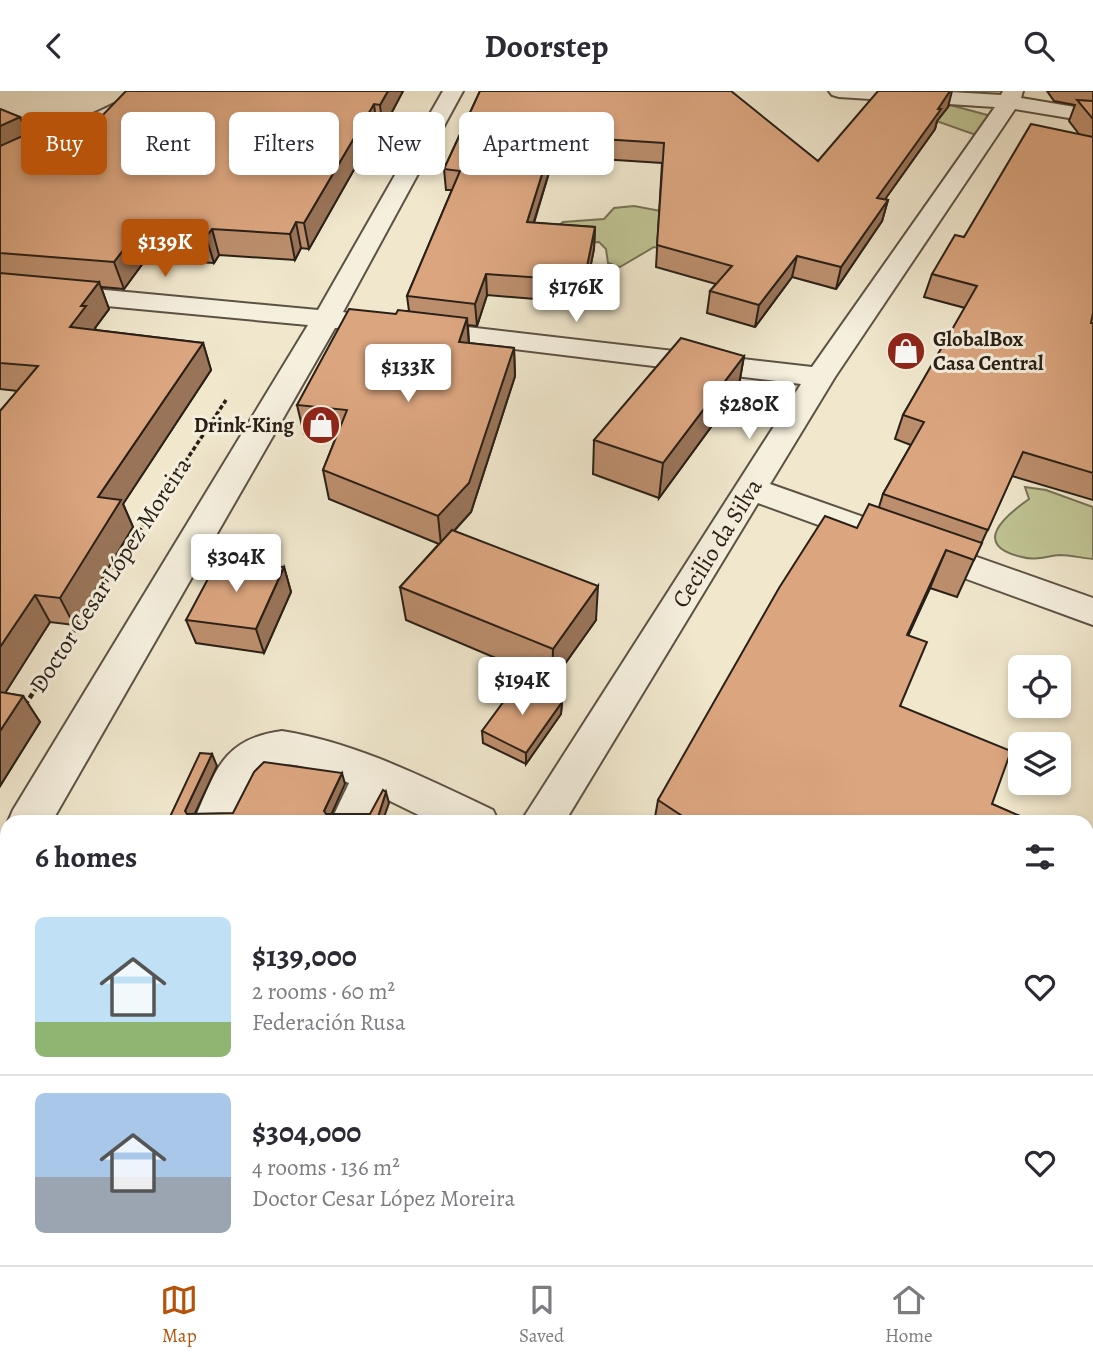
<!DOCTYPE html>
<meta charset="utf-8">
<style>
body{margin:0;font-family:Alegreya,serif;background:#f2f2f3;color:#2b2b33;height:100vh;display:flex;flex-direction:column;font-size:26px;white-space:nowrap}
*{box-sizing:border-box;margin:0}
p{font-size:23px;color:#7c7c81}
.icon{flex:none;width:38px;height:38px;fill:none;stroke:currentColor;stroke-width:2;stroke-linecap:round;stroke-linejoin:round}
.map{position:relative;flex:1;overflow:hidden}
.sheet{position:absolute;left:0px;top:724px;width:1094px;height:450px;display:flex;flex-direction:column;background:#fff;border-radius:21px 21px 0 0;box-shadow:0 4px 10px #0003}
.sheet>*{flex:none}
.top-card{position:absolute;left:21px;top:21px;width:700px;height:63px;display:flex;gap:14px}
.tools{position:absolute;left:1008px;top:564px;display:grid;gap:14px}
.tools a{display:grid;place-items:center;width:63px;height:63px;border-radius:10px;background:#fff;box-shadow:0 4px 10px #0003;font-size:35px}
.price{position:absolute;translate:-50% -60px;padding:0 16px;border-radius:7px;background:#fff;color:#222;font-size:23px;line-height:46px;filter:drop-shadow(0 2px 4px #0008)}
.price::after{content:'';position:absolute;left:50%;top:42px;width:21px;height:16px;margin-left:-10px;background:inherit;clip-path:polygon(0 0,100% 0,50% 100%)}
.price.selected{background:#b45309;color:#fff}
ul{padding:0;list-style:none}
li{display:flex;align-items:center;gap:21px;height:175px;padding:0 35px}
li+li{border-top:2px solid #e1e1e2}
li span{display:grid;place-items:center;flex:none;width:196px;height:140px;border-radius:10px;color:#555}
li>.icon{margin-inline-start:auto}
span .icon{width:84px;height:84px;fill:#fffc;stroke-width:1}
li b{font-size:30px}
h2{display:flex;justify-content:space-between;align-items:center;height:84px;padding:0 35px;font-size:30px}
.tag{padding:0 24px;border-radius:10px;background:#fff;box-shadow:0 4px 10px #0003;font-size:24px;line-height:63px}
.tag.selected{background:#b45309;color:#fff}
header{display:flex;justify-content:space-between;align-items:center;height:91px;padding:0 35px;background:#fff;font-size:32px;font-weight:700}
.menu{display:flex;justify-content:space-around;align-items:center;height:98px;border-top:2px solid #e1e1e2;background:#fff;font-size:19px;color:#7c7c81}
.menu a{display:grid;justify-items:center;gap:4px}
.menu .selected{color:#b45309}
.map>svg:first-child{display:block}
.green{fill:#c0c494;stroke:#757256;stroke-width:2}
.lines{fill:none;stroke-linecap:round;stroke-linejoin:round}
.minor-casing{stroke:#5c5244;stroke-width:4}
.path-far1{stroke:#2a2017;stroke-width:3.5;stroke-dasharray:4.5 2.5;stroke-linecap:butt}
.path{stroke:#2a2017;stroke-width:4.5;stroke-dasharray:5 3.5;stroke-linecap:butt}
.minor{fill:#f5efde;fill-rule:evenodd}
.wall{fill:#bc8e6d;stroke:#2a2017;stroke-width:2}
.shaded-wall{fill:#997459;stroke:#2a2017;stroke-width:2}
.building{fill:#dba57f;stroke:#2a2017;stroke-width:2}
.labels{text-anchor:middle;stroke-width:6;stroke-linejoin:round;paint-order:stroke}
.far-poi-label{font-size:21px;font-weight:bold;fill:#2a2017;stroke:#f5efde;text-anchor:start}
.street-label{font-size:24px;fill:#2a2017;stroke:#f5efde}
</style>
<header><svg class="icon" aria-label="back" viewBox="0 0 24 24"><path d="M15 5l-7 7 7 7"/></svg>Doorstep<svg class="icon" aria-label="search" viewBox="0 0 24 24"><circle cx="10" cy="10" r="6"/><path d="M15 15l6 6"/></svg></header>
<div class="map">
<svg width="1093" height="1174" viewBox="0 0 1093 1174">
<rect width="100%" height="100%" fill="#f0e7cd"/>
<filter id="stains"><feTurbulence type="fractalNoise" baseFrequency=".00286" numOctaves="4"/><feColorMatrix values="0 0 0 0 .2 0 0 0 0 .09 0 0 0 0 .02 0 0 0 .5 -.17"/></filter>
<radialGradient id="worn" r=".72"><stop offset=".6" stop-color="#630" stop-opacity="0"/><stop offset="1" stop-color="#630" stop-opacity=".3"/></radialGradient>
<g class="green">
<path d="M 915,0 L 1023,0 C 1000,17 969,0 946,13 L 991,25 L 984,40 L 973,43 L 925,26 Z"/>
<polygon points="634,115 672,122 681,163 654,156 620,176 608,172 606,158 599,151 577,152 556,137 563,131 604,128 614,117"/>
<path d="M 1025,396 L 1046,399 L 1093,416 L 1093,468 C 1082,467 1070,464 1060,464 C 1047,465 1035,470 1022,466 C 970,454 1005,425 1029,408 Z"/>
<polygon points="254,1167 528,1167 529,1174 253,1174"/>
</g>
<g class="lines">
<g class="minor-casing">
<g id="minor">
<polygon points="142,0 168,0 165,4 0,83 0,67"/>
<polygon points="443,0 463,0 343,221 359,224 363,230 359,236 335,237 51,732 7,733 13,719 308,234 0,205 0,189 318,219"/>
<polygon points="829,0 934,0 1001,4 1003,0 1023,0 1021,7 1093,19 1093,31 1015,18 835,286 770,393 1093,507 1093,534 758,412 564,732 520,732 801,293 416,246 406,244 402,238 406,232 416,230 812,276 995,16 839,6 832,4"/>
<path d="M 282,640 C 357,652 425,687 493,719 L 499,732 L 435,732 L 384,707 L 373,732 L 330,732 L 349,692 C 280,665 265,659 236,732 L 193,732 C 215,682 221,648 282,640 Z"/>
<polygon points="7,748 7,833 0,832 0,751"/>
<polygon points="1087,943 1093,944 1093,994 1087,993"/>
</g>
</g>
<polyline class="path-far1" points="139,441 226,309"/>
<polyline class="path" points="25,614 140,439"/>
<use href="#minor" class="minor"/>
</g>
<g class="wall">
<polygon points="403,0 383,38 377,38 309,158 301,157 295,169 219,164 214,172 146,168 124,198 101,196 109,218 95,237 96,239 203,252 211,279 123,413 133,436 74,534 50,531 5,602 23,605 40,631 0,695 0,320 18,300 0,298 0,18 20,26 26,44 70,45 98,29"/>
<polygon points="480,0 818,70 948,16 937,30 935,38 885,108 888,109 882,130 836,198 792,186 755,236 707,222 710,200 716,193 656,176 662,72 554,65 534,132 595,136 594,158 583,212 487,204 477,235 468,234 469,252 514,257 515,285 471,421 454,440 596,529 552,591 406,529 400,496 439,453 329,408 323,379 336,346 304,343 297,314 396,223 409,220 407,205 452,99 446,99 444,78"/>
<polygon points="1047,0 1093,0 1093,222 1091,232 1093,232 1093,409 1012,385 957,506 930,497 908,545 900,615 992,713 1036,732 654,732 658,709 857,437 879,416 883,403 911,354 895,348 903,324 965,217 924,206 932,183 964,146 1079,43 1069,30 1075,14 1054,10"/>
<polygon points="744,265 738,299 659,407 593,383 594,349"/>
<polygon points="284,476 291,501 264,562 196,552 186,529"/>
<polygon points="562,611 561,623 526,673 483,652 482,640"/>
<polygon points="1093,1057 1093,1174 742,1174 742,1167 1087,1167 1087,1061"/>
</g>
<g class="shaded-wall">
<polygon points="388,0 403,0 383,38 380,14"/>
<polygon points="950,0 952,0 948,16 937,30 935,38 871,128 877,107"/>
<polygon points="374,13 377,38 309,158 304,132"/>
<polygon points="20,26 29,50 0,64 0,35"/>
<polygon points="554,45 554,65 527,153 527,131"/>
<polygon points="888,109 882,130 836,198 841,176"/>
<polygon points="296,131 301,157 295,169 290,143"/>
<polygon points="595,136 594,158 583,212 584,190"/>
<polygon points="212,138 219,164 214,172 206,146"/>
<polygon points="137,141 146,168 124,198 114,171"/>
<polygon points="797,165 792,186 755,236 759,214"/>
<polygon points="486,183 487,204 477,235 475,213"/>
<polygon points="99,191 109,218 95,237 97,242 70,236 81,215"/>
<polygon points="467,227 469,256 459,251"/>
<polygon points="203,252 211,279 123,413 133,436 74,534 60,507 98,406"/>
<polygon points="514,257 515,285 471,421 441,454 438,425"/>
<polygon points="744,265 738,299 659,407 663,372"/>
<polygon points="946,459 930,497 891,581 907,544"/>
<polygon points="284,476 291,501 264,562 256,538"/>
<polygon points="598,495 596,529 552,591 553,558"/>
<polygon points="35,504 50,531 0,610 0,556"/>
<polygon points="23,605 40,631 0,695 0,640"/>
<polygon points="562,611 561,623 526,673 526,662"/>
<polygon points="212,663 217,675 191,731 185,720"/>
<polygon points="342,682 345,693 328,731 324,720"/>
<polygon points="386,701 389,712 382,732 376,732"/>
<polygon points="201,1167 225,1167 223,1174 199,1174"/>
</g>
<g class="building">
<polygon points="126,0 388,0 380,14 374,13 304,132 296,131 290,143 212,138 206,146 137,141 114,171 0,162 0,55 45,35 70,45 86,29 98,29"/>
<polygon points="480,0 731,0 818,70 878,0 950,0 938,18 941,18 877,107 888,109 841,176 797,165 759,214 710,200 732,175 657,154 664,52 554,45 527,131 595,136 584,190 486,183 475,213 407,205 460,80 444,78"/>
<polygon points="1077,9 1093,10 1093,28"/>
<polygon points="0,18 20,26 0,35"/>
<polygon points="1031,33 1093,46 1093,222 1091,232 1093,232 1093,382 1023,361 988,439 883,403 924,331 903,324 977,195 932,183 955,144 964,146"/>
<polygon points="0,182 99,191 81,215 86,215 70,236 203,252 98,406 121,409 60,507 35,504 0,556 0,320 38,275 0,272"/>
<polygon points="349,218 396,223 398,219 467,227 459,251 514,257 469,392 438,425 323,379 347,319 297,314"/>
<polygon points="681,247 744,265 663,372 594,349"/>
<polygon points="869,413 982,452 974,469 946,459 907,544 927,551 900,615 1011,660 992,713 1036,732 693,732 658,709 779,497 825,425 857,437"/>
<polygon points="452,439 598,495 553,558 400,496"/>
<polygon points="218,469 284,476 256,538 186,529"/>
<polygon points="518,591 562,611 526,662 482,640"/>
<polygon points="0,601 23,605 0,640"/>
<polygon points="200,662 212,663 185,720 187,723 233,722 254,681 264,671 342,682 324,720 326,723 370,723 383,699 386,701 376,732 176,732 168,730"/>
<polygon points="1087,753 1093,755 1093,801 1087,824"/>
<polygon points="0,1079 7,1080 7,1167 201,1167 199,1174 0,1174"/>
<polygon points="1087,1116 1093,1117 1093,1174 752,1174 752,1167 1087,1167"/>
</g>
<defs>
<g id="shop-disc" transform="scale(2.0125)"><circle r="9.5" fill="#8f2418" stroke="#f5efde"/><path d="M-5-2.5h2.3a2.7 3.5 0 0 1 5.4 0H5L5.5 6h-11ZM-1.5-2.5h3a1.5 2.3 0 0 0-3 0Z" fill="#fff"/></g>
</defs>
<g fill-rule="evenodd">
<use href="#shop-disc" x="906" y="260"/>
<use href="#shop-disc" x="321" y="334"/>
</g>
<g class="labels">
<g class="far-poi-label">
<text x="933" y="255">GlobalBox<tspan x="933" dy="24">Casa Central</tspan></text>
<text x="294" y="341" text-anchor="end">Drink-King</text>
</g>
<g class="street-label">
<text transform="translate(717 452) rotate(-58)" y="8">Cecilio da Silva</text>
<text transform="translate(110 484) rotate(-57)" y="8">Doctor Cesar López Moreira</text>
</g>
</g>
<rect width="100%" height="100%" filter="url(#stains)"/>
<rect width="100%" height="100%" fill="url(#worn)"/>
</svg>
<div class="tools">
<a><svg class="icon" aria-label="locate" viewBox="0 0 24 24"><circle cx="12" cy="12" r="6"/><path d="M12 2v4M12 18v4M2 12h4M18 12h4"/></svg></a>
<a><svg class="icon" aria-label="layers" viewBox="0 0 24 24"><path d="M12 4l9 5-9 5-9-5zM3 14l9 5 9-5"/></svg></a>
</div>
<b class="price selected" style="left:165px;top:188px">$139K</b>
<b class="price" style="left:576px;top:233px">$176K</b>
<b class="price" style="left:408px;top:313px">$133K</b>
<b class="price" style="left:749px;top:350px">$280K</b>
<b class="price" style="left:236px;top:503px">$304K</b>
<b class="price" style="left:522px;top:626px">$194K</b>
<div class="top-card">
<a class="tag selected">Buy</a>
<a class="tag">Rent</a>
<a class="tag">Filters</a>
<a class="tag">New</a>
<a class="tag">Apartment</a>
</div>
<section class="sheet">
<h2>6 homes<svg class="icon" aria-label="filters" viewBox="0 0 24 24"><path d="M4 7h16M4 17h16"/><circle cx="9" cy="7" r="2"/><circle cx="15" cy="17" r="2"/></svg></h2>
<ul>
<li><span style="background:linear-gradient(#bfe0f5 75%,#8fb573 0)"><svg class="icon" aria-label="home" viewBox="0 0 24 24"><path d="M3 11l9-7 9 7M6 9v11h12V9"/></svg></span><div><b>$139,000</b><p>2 rooms · 60 m²</p><p>Federación Rusa</p></div><svg class="icon" aria-label="heart" viewBox="0 0 24 24"><path d="M12 20l-8-8c-3-5 5-10 8-4 3-6 11-1 8 4z"/></svg></li>
<li><span style="background:linear-gradient(#a9c7e8 60%,#9aa5b1 0)"><svg class="icon" aria-label="home" viewBox="0 0 24 24"><path d="M3 11l9-7 9 7M6 9v11h12V9"/></svg></span><div><b>$304,000</b><p>4 rooms · 136 m²</p><p>Doctor Cesar López Moreira</p></div><svg class="icon" aria-label="heart" viewBox="0 0 24 24"><path d="M12 20l-8-8c-3-5 5-10 8-4 3-6 11-1 8 4z"/></svg></li>
</ul>
</section>
</div>
<nav class="menu">
<a class="selected"><svg class="icon" aria-label="map" viewBox="0 0 24 24"><path d="M3 6l6-2 6 2 6-2v14l-6 2-6-2-6 2zM9 4v14M15 6v14"/></svg>Map</a>
<a><svg class="icon" aria-label="saved" viewBox="0 0 24 24"><path d="M7 4h10v16l-5-4-5 4z"/></svg>Saved</a>
<a><svg class="icon" aria-label="home" viewBox="0 0 24 24"><path d="M3 11l9-7 9 7M6 9v11h12V9"/></svg>Home</a>
</nav>
